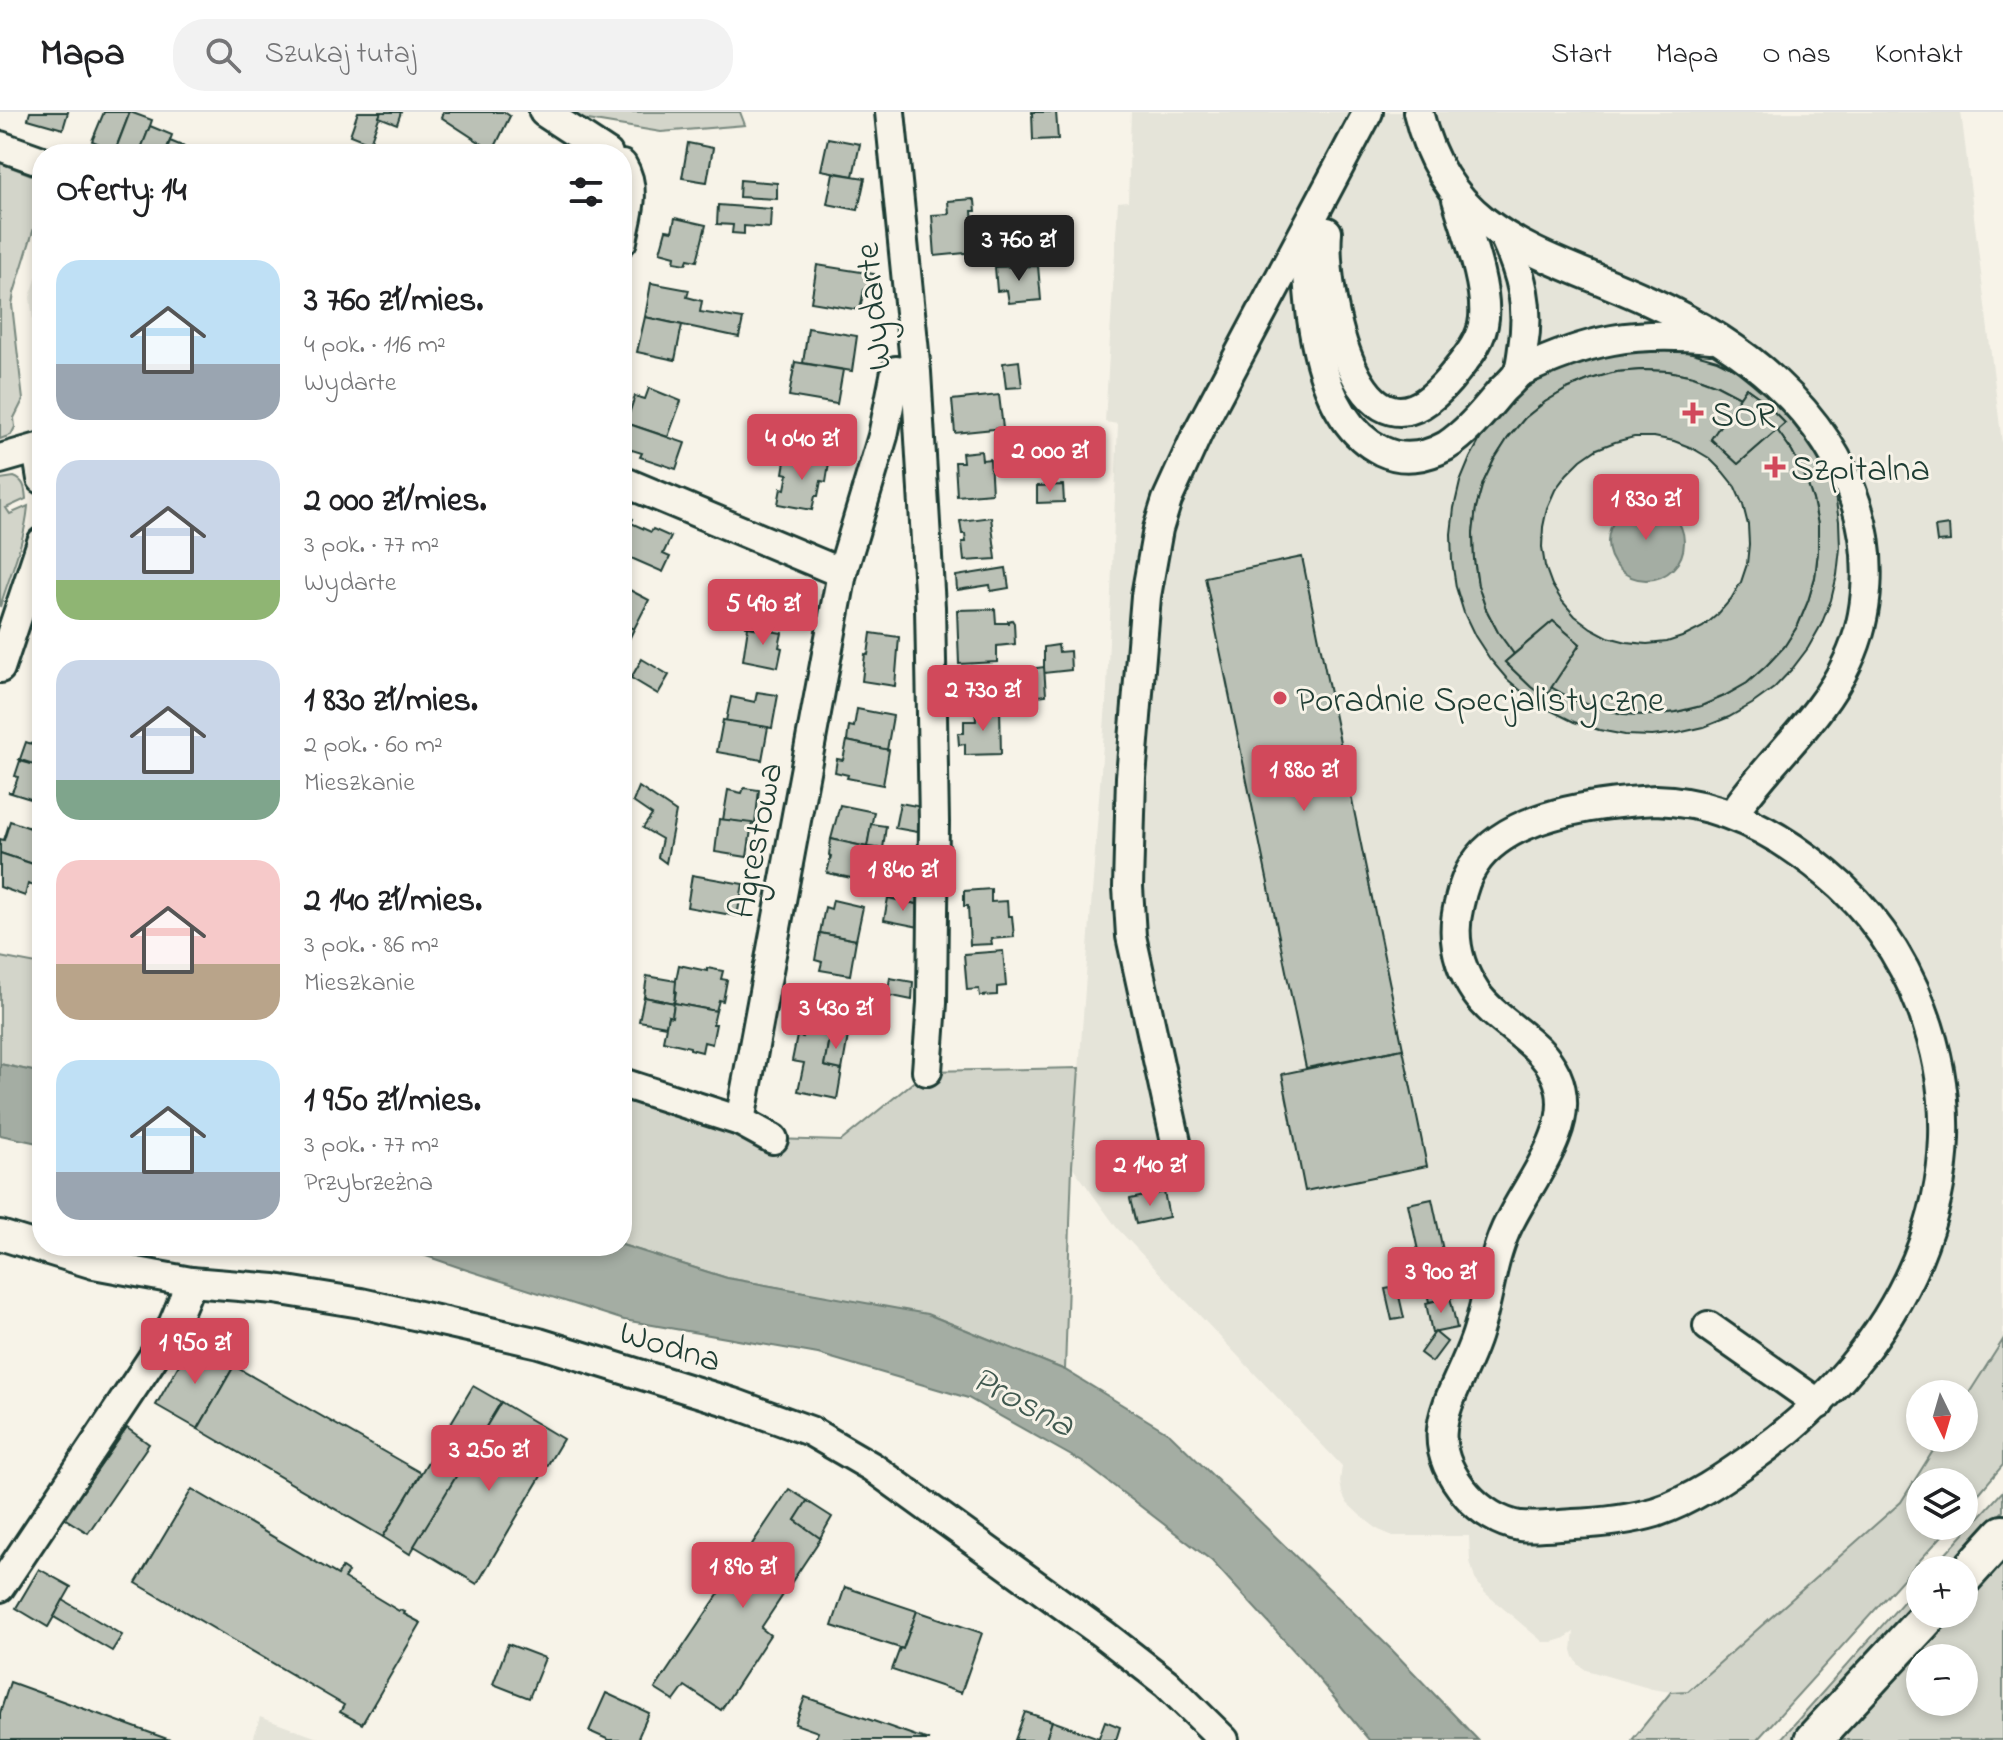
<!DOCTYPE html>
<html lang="pl">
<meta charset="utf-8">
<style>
body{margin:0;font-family:"Indie Flower",sans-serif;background:#f2f2f2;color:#202124;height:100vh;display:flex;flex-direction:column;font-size:30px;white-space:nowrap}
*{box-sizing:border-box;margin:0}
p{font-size:26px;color:#757577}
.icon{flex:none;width:44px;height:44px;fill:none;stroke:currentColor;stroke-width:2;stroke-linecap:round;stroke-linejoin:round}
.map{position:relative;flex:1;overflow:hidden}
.panel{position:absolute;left:32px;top:32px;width:600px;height:1112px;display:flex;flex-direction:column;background:#fff;border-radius:32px;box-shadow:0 4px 12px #0003}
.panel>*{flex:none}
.needle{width:52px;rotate:175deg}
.tools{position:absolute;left:1906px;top:1268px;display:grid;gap:16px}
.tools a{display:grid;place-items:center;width:72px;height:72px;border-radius:50%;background:#fff;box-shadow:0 4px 12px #0003;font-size:40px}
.price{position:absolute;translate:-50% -68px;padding:0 18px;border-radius:8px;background:#d1495b;color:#fff;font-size:26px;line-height:52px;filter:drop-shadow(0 2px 4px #0008)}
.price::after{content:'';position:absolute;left:50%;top:48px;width:24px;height:18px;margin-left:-12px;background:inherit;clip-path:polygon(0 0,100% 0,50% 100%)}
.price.on{background:#222;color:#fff}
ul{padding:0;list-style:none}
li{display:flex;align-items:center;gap:24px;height:200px;padding:0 24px}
li span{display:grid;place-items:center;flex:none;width:224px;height:160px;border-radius:24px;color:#555}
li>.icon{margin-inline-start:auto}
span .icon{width:96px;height:96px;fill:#fffc;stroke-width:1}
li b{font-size:34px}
h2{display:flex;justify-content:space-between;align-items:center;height:96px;padding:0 24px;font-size:34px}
header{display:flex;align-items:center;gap:48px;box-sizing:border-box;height:112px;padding:0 40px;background:#fff;border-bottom:2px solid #e0e0e0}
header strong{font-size:38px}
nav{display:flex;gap:44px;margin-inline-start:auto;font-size:28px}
.search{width:560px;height:72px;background:#f2f2f2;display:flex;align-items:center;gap:20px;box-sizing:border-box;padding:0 28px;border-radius:32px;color:#757577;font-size:30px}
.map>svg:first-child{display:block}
.built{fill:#e5e4d9}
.green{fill:#d3d5ca;stroke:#79897f;stroke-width:2;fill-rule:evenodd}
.water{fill:#a4ada3;stroke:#6f8077;stroke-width:2}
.building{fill:#bbc1b6;stroke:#1f3d34;stroke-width:2;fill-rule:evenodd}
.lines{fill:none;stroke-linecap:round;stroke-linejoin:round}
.minor-casing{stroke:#1f3d34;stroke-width:34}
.major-casing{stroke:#1f3d34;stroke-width:42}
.minor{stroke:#f7f3e8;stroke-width:28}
.major{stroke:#f7f3e8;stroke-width:36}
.poi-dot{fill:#d1495b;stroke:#f7f3e8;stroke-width:3}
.labels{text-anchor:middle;stroke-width:6;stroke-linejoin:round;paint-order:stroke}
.street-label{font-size:36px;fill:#1f3d34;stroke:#f7f3e8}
.poi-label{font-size:36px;fill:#1f3d34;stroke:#f7f3e8;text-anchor:start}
.water-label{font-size:38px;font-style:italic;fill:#405950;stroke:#f7f3e8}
</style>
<header>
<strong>Mapa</strong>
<div class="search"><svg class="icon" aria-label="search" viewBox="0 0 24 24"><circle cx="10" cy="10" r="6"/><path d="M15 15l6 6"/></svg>Szukaj tutaj</div>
<nav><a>Start</a><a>Mapa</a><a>O nas</a><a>Kontakt</a></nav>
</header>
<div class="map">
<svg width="2003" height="1628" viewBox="0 0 2003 1628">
<rect width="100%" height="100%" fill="#f7f3e8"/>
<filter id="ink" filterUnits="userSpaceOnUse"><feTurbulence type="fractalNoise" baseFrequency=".0125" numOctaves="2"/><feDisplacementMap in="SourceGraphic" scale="16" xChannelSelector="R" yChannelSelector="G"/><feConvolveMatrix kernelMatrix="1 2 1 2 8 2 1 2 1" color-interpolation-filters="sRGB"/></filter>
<g filter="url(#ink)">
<g class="built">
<polygon points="1131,0 1961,0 2003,339 2003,1228 1964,1289 1964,1282 1920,1282 1920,1326 1941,1326 1901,1390 1687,1579 1671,1580 1652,1577 1586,1558 1579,1553 1574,1545 1572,1538 1574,1520 1563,1527 1553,1530 1543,1530 1485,1481 1475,1467 1470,1449 1469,1424 1393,1424 1379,1418 1362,1405 1347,1391 1342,1381 1340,1370 1342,1354 1117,1116 1072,1054 1107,577 1118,312 1105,310 1118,90 1128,89"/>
<polygon points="42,149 42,282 30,185"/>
<polygon points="260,1605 323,1628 253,1628"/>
</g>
<g class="green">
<polygon points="566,0 740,0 745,13 661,20 576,6"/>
<polygon points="0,51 42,67 42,90 14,181 12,193 23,288 14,306 15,315 11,323 0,327"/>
<path d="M 14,365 C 25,369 25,377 26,387 L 6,396 L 10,402 L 28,394 C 25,429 10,462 0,495 L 0,367 Z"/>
<polygon points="0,845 42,853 42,961 0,952"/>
<polygon points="1079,956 1072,1054 1065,1258 935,1205 727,1166 622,1133 622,975 773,1027 841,1029 927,959"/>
<polygon points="2003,1228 2003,1353 1964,1399 1964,1370 1920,1370 1920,1414 1951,1414 1757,1628 1632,1628 1671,1580 1688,1579 1901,1390 1941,1326 1964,1326 1964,1289"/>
<polygon points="2003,1379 2003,1399 1948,1458 1931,1458"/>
<path d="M 2003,1447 L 2003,1628 L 1837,1628 L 1952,1502 L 1964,1502 L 1964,1489 ZM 1920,1546 L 1964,1546 L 1964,1590 L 1920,1590 Z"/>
<polygon points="1920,1471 1920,1488 1793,1628 1780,1628"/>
</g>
<g class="water">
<circle cx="1646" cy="430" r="38"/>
<polygon points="0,952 42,961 42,1032 0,1023"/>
<polygon points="622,1133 727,1166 927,1202 1065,1258 1170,1322 1392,1538 1478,1628 1369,1628 1307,1553 1212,1449 1084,1351 968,1286 818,1242 624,1208 467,1158 397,1134"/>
</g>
<g class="building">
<polygon points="30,0 68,0 63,17 28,7"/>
<polygon points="104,0 130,0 115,38 92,29"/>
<polygon points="130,0 152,8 150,14 139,42 114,42"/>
<polygon points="358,0 381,0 370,31 350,23"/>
<polygon points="381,0 401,0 397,12 379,5"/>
<polygon points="443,0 504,0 510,4 493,39 441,5"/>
<polygon points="1032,0 1056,0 1058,27 1033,28"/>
<polygon points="150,14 172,23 165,42 139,42"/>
<polygon points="828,26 860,32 853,64 821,58"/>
<polygon points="170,29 192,38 190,42 165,42"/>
<polygon points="688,31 713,36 707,70 682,66"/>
<polygon points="833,61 865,66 858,98 827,92"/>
<polygon points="740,68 777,71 777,87 739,85"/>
<polygon points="973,87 975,89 976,99 972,99 975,140 935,144 932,103 949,102 948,89"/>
<polygon points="718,93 771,97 770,116 744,114 744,122 732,121 733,113 717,112"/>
<polygon points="675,106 706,113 697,149 688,147 686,152 674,150 675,144 660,140 666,118 672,119"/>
<polygon points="817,153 874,162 871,178 864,177 860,198 811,190"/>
<polygon points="1038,154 1041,188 1009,191 1007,178 997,179 995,155"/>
<polygon points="651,171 689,178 687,185 702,189 700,200 743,207 739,225 645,205"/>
<polygon points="645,205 682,213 675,248 637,240"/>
<polygon points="808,216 857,224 852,259 803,251"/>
<path d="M 1666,236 L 1692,241 L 1717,248 L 1741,260 L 1763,274 L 1816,334 L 1827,358 L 1835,383 L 1839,409 L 1840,436 L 1837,463 L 1831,488 L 1821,513 L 1808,536 L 1792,557 L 1774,576 L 1752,592 L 1729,605 L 1704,615 L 1678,621 L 1652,624 L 1625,623 L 1599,618 L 1574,610 L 1550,598 L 1527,584 L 1507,567 L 1490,547 L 1475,524 L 1464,501 L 1456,475 L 1452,449 L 1451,422 L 1454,396 L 1460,370 L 1470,346 L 1483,322 L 1499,301 L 1518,283 L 1539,267 L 1587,244 ZM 1642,258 L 1668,259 L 1693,264 L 1717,273 L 1740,285 L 1746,276 L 1760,286 L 1785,311 L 1777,318 L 1792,339 L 1804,362 L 1813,388 L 1818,413 L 1818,439 L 1815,465 L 1808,489 L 1798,513 L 1784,535 L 1766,554 L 1747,571 L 1724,584 L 1701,594 L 1676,600 L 1650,603 L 1624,602 L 1599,596 L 1574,588 L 1551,575 L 1545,585 L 1531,575 L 1505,550 L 1514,542 L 1498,520 L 1486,497 L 1478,473 L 1474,447 L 1473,422 L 1476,396 L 1483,371 L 1494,348 L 1508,326 L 1525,306 L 1545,290 L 1567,277 L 1591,267 L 1616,260 Z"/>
<polygon points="1019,249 1022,275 1006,276 1003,251"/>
<polygon points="795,250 843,258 837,292 789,284"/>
<path d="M 1642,258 L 1668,259 L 1693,264 L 1717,273 L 1740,285 L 1711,327 L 1738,352 L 1777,318 L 1792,339 L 1804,362 L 1813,388 L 1818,413 L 1818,439 L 1815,465 L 1808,489 L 1798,513 L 1784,535 L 1766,554 L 1747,571 L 1724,584 L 1701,594 L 1676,600 L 1650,603 L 1624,602 L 1599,596 L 1574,588 L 1551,575 L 1580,532 L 1553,509 L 1514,542 L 1498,520 L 1486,497 L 1478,473 L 1474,447 L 1473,422 L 1476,396 L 1483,371 L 1494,348 L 1508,326 L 1525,306 L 1545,290 L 1567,277 L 1591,267 L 1616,260 ZM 1634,325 L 1654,325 L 1674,329 L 1692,336 L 1709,346 L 1723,360 L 1735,375 L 1743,393 L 1748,413 L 1749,432 L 1747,452 L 1741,470 L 1731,487 L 1718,502 L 1703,515 L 1685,524 L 1667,530 L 1647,532 L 1627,530 L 1608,525 L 1591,516 L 1575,504 L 1562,489 L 1552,473 L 1545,454 L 1542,435 L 1543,415 L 1547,396 L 1555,378 L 1567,362 L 1581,348 L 1597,337 L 1615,330 Z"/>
<polygon points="649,276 681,289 668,325 626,311 635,284 645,287"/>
<polygon points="1746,276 1760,286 1785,311 1738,352 1711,327"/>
<polygon points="999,283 1003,316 955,321 952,288"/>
<polygon points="782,308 840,319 837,334 842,334 838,353 776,341"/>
<polygon points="626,311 685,331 676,357 640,345 642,341 622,335 622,323"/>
<polygon points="981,339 982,348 990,347 992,381 957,384 955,350 963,350 962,341"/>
<polygon points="786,343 829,351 826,370 821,369 818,384 815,384 812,398 778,392 781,376 785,377 788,362 783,361"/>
<polygon points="1063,373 1064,390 1037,391 1037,374"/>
<polygon points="622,402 633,407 631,411 651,420 653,417 671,425 663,442 670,445 663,460 622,442"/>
<polygon points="991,405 996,447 964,449 962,430 966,430 965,422 962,422 960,409"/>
<polygon points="1949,413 1950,429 1937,430 1935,415"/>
<polygon points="1302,445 1403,937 1306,956 1205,465"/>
<polygon points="1006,456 1009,476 991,479 990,473 957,478 956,464"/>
<polygon points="622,474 649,488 634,517 622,511"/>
<polygon points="741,477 784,485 781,505 776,505 774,519 746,514 749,498 737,496"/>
<polygon points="995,497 996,511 1008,511 1008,509 1012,508 1014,511 1015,532 997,534 997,550 959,552 957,498"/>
<polygon points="1553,509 1580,532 1545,585 1531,575 1505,550"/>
<polygon points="622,511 634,517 622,542"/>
<polygon points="748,515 782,521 779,535 782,536 778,555 743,548"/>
<polygon points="871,521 899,525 895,574 862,569 865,542 868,543"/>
<polygon points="1058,533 1059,540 1070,539 1071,558 1044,561 1044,535"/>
<polygon points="642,547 669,563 658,582 631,566"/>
<polygon points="1044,555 1046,583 1000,589 996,561"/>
<polygon points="757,580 778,583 772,616 726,609 731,585 755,590"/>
<polygon points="1000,594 1001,642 965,643 965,632 959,633 958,621 964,621 964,609 976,609 975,595"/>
<polygon points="857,597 893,604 887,638 847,629 849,614 854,615"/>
<polygon points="723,608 768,615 762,648 717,640"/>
<polygon points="34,617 42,619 42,655 18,647 20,647 26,630 34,633 37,619"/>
<polygon points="847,629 889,638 883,673 847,666 848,663 835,660 837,647 843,648"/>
<polygon points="20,649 42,655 42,686 39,685 37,692 37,689 8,680 12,680 16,671 18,665 15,664"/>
<polygon points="639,675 676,700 666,751 658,745 662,727 643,716 652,703 633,690"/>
<polygon points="744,676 759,678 755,712 723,708 728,678 742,681"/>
<polygon points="900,691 922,695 923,721 895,716"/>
<polygon points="840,693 874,700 867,735 831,727"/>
<polygon points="719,707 752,711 747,745 715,740"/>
<polygon points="10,709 42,720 42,755 0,741 0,727 4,728"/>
<polygon points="871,712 886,714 883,737 867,735"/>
<polygon points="831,727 867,735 861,768 827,761 831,744 829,743"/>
<polygon points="867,735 883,737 879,761 862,759"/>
<polygon points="0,741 42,755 42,763 38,775 28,772 25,784 0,775"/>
<polygon points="692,763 743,772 737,804 687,795"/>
<polygon points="892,764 923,769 922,793 888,786"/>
<polygon points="991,777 991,790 1007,789 1008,804 1012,804 1014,825 991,827 992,832 970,833 968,794 964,794 964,779"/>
<polygon points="888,786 921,793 919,815 884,808"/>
<polygon points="833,788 863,795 856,828 820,821 825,795 831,797"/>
<polygon points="820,821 856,828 850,863 820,858 822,850 815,848"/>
<polygon points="1003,839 1006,874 997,875 997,883 980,884 979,877 967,878 964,842"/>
<polygon points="679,853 707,859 707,856 723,859 721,867 727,868 723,889 719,888 716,899 674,891 676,879 674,878"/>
<polygon points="647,864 676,869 674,891 644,885"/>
<polygon points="890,866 913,870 912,888 887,883"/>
<polygon points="805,881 836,887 830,921 798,915 802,915 804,907 800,906"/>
<polygon points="644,885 674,891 672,905 668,904 666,914 639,909"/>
<polygon points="836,887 854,890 848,924 830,921"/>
<polygon points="674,891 716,899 713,912 716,912 712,932 704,930 702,940 690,937 690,935 663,929 668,904 672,905"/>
<polygon points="798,915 830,921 824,954 842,958 837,987 798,979 804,951 792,949 797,924 803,925 805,917"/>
<polygon points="830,921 848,924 842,958 824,954"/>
<polygon points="1403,937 1427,1054 1305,1079 1282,962"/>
<polygon points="1164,1080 1169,1105 1136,1112 1130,1087"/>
<polygon points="1432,1087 1453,1185 1429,1190 1408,1092"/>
<polygon points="1397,1175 1404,1206 1392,1208 1385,1177"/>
<polygon points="1450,1185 1457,1216 1432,1221 1426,1191"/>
<polygon points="1435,1220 1447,1230 1432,1250 1420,1241"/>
<polygon points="192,1230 234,1254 198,1317 156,1293"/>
<polygon points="234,1254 421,1361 383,1425 198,1317"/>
<polygon points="473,1274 501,1290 410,1442 383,1425"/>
<polygon points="501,1290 563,1327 477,1472 414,1434"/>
<polygon points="127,1316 149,1332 88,1421 64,1406"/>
<polygon points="192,1377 338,1463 342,1456 348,1460 344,1466 399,1499 400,1498 405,1500 404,1502 421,1511 362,1612 340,1600 344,1593 136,1471"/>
<polygon points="789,1377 808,1389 795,1408 821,1426 761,1516 770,1523 721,1598 685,1574 674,1589 655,1577"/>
<polygon points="807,1389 832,1405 820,1426 795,1408"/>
<polygon points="39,1457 71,1475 48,1515 16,1496"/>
<polygon points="845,1475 917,1499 903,1537 832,1514"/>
<polygon points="63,1488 122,1523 112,1539 54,1505"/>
<polygon points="917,1499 982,1521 961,1581 892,1558 900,1536 903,1537"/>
<polygon points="508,1532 545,1546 529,1586 493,1572"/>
<polygon points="10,1570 170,1628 0,1628 0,1601"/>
<polygon points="606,1581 649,1601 637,1628 609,1628 589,1619"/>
<polygon points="805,1585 916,1624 929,1628 815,1628 818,1620 795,1612"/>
<polygon points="1025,1600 1052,1609 1046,1628 1015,1628"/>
<polygon points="1052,1609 1099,1626 1098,1628 1046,1628"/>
<polygon points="1105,1609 1120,1615 1116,1628 1098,1628"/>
</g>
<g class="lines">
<g class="minor-casing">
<g id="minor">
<polyline points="544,0 608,42"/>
<polyline points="890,0 916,260 930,495 934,710 932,891 927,959"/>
<path d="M 1418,0 C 1449,128 1546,141 1649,189 C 1741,231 1826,296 1857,395 C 1872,443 1870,503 1848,549 C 1820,609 1768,649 1732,703"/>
<polyline points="0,34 42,49"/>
<path d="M 622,53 C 637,77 627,103 622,129"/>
<path d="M 1308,118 C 1306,184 1313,306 1382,339 C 1403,349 1426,345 1446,334 C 1468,320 1485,298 1502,278 C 1507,273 1515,267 1518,260 C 1521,254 1522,243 1523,236 C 1530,194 1522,163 1504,124"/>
<path d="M 1327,120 C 1322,182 1359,373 1449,268 C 1464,249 1482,231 1484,206 C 1487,171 1467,121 1457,87"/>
<path d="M 1518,261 C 1589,227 1633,219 1711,226"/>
<polyline points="37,337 42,367"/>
<polyline points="0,347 42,335"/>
<polyline points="622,369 842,461"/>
<polyline points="0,556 42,430"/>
<path d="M 1656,688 C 1721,690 1777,720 1826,761 C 1870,797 1902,844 1922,897 C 1988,1071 1899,1241 1756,1343 C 1725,1365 1692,1388 1656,1400 C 1629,1408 1600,1411 1573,1412 C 1556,1413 1537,1416 1520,1414 C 1500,1411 1480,1398 1467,1383 C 1416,1324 1454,1287 1475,1228 C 1488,1192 1490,1153 1506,1117 C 1521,1085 1543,1057 1555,1025 C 1563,1005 1565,983 1556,963 C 1540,928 1498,912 1476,881 C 1457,853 1451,824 1459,792 C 1462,778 1466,764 1474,753 C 1508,701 1599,691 1656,688 Z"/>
<polyline points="622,971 740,1009 773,1027"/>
<polyline points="740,1009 842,461 883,324 896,259"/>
<polyline points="1181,1053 1131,824 1128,775 1131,665 1146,484 1158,417 1167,388 1198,320 1368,0"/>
<polyline points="0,1123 94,1152 191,1170 275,1177 361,1191 539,1231 733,1291 810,1319 872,1355 1103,1522 1166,1571 1224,1628"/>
<polyline points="1708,1214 1819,1292"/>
<polyline points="0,1475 170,1220 191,1170"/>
</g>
</g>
<g class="major-casing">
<g id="major">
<polyline points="1964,1465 2003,1422"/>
<polyline points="1813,1628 1930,1502"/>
</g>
</g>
<use href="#minor" class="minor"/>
<use href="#major" class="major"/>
</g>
</g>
<g class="poi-dot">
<path d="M1689 289h8v8h8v8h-8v8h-8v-8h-8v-8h8z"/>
<path d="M1771 343h8v8h8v8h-8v8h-8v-8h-8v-8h8z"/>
<circle cx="1280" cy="586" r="8"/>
</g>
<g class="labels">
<g class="street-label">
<text transform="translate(871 195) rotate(-96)" y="13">Wydarte</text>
<text transform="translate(754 728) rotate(-79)" y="13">Agrestowa</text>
<text transform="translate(671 1232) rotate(17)" y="13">Wodna</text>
</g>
<g class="poi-label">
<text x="1711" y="314">SOR</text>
<text x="1791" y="368">Szpitalna</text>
<text x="1296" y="599">Poradnie Specjalistyczne</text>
</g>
<g class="water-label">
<text transform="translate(1024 1288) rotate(28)" y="13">Prosna</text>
</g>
</g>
</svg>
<div class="tools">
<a><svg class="needle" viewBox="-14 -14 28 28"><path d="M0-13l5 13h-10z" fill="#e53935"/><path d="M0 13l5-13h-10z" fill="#757577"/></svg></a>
<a><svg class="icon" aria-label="layers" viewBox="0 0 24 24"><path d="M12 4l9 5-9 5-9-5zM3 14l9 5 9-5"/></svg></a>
<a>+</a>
<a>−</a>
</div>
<b class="price on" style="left:1019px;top:171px">3 760 zł</b>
<b class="price" style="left:802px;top:370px">4 040 zł</b>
<b class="price" style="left:1050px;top:382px">2 000 zł</b>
<b class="price" style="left:1646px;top:430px">1 830 zł</b>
<b class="price" style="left:763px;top:535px">5 490 zł</b>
<b class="price" style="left:983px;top:621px">2 730 zł</b>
<b class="price" style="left:1304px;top:701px">1 880 zł</b>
<b class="price" style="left:903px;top:801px">1 840 zł</b>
<b class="price" style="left:836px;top:939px">3 430 zł</b>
<b class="price" style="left:1150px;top:1096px">2 140 zł</b>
<b class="price" style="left:1441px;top:1203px">3 900 zł</b>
<b class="price" style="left:195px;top:1274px">1 950 zł</b>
<b class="price" style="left:489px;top:1381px">3 250 zł</b>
<b class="price" style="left:743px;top:1498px">1 890 zł</b>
<section class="panel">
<h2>Oferty: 14<svg class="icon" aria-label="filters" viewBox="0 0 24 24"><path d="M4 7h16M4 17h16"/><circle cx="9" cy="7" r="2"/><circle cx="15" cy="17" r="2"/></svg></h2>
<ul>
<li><span style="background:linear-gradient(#bfe0f5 65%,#9aa5b1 0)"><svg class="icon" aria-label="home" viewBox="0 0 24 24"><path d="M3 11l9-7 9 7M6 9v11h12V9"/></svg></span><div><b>3 760 zł/mies.</b><p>4 pok. · 116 m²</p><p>Wydarte</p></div></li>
<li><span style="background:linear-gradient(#c9d6e8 75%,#8fb573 0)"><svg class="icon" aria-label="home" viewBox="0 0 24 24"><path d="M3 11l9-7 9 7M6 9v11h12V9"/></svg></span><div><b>2 000 zł/mies.</b><p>3 pok. · 77 m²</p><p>Wydarte</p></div></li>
<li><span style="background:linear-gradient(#c9d6e8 75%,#7fa58c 0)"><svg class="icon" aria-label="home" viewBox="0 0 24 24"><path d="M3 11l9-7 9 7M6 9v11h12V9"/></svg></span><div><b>1 830 zł/mies.</b><p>2 pok. · 60 m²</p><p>Mieszkanie</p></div></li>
<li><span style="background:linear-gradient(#f6c9c9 65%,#b9a48a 0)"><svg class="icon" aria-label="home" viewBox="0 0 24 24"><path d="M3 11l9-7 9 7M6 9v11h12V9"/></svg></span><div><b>2 140 zł/mies.</b><p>3 pok. · 86 m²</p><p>Mieszkanie</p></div></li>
<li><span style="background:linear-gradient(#bfe0f5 70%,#9aa5b1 0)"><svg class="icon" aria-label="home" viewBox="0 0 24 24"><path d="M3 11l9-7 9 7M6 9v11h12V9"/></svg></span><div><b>1 950 zł/mies.</b><p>3 pok. · 77 m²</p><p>Przybrzeżna</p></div></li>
</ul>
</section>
</div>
